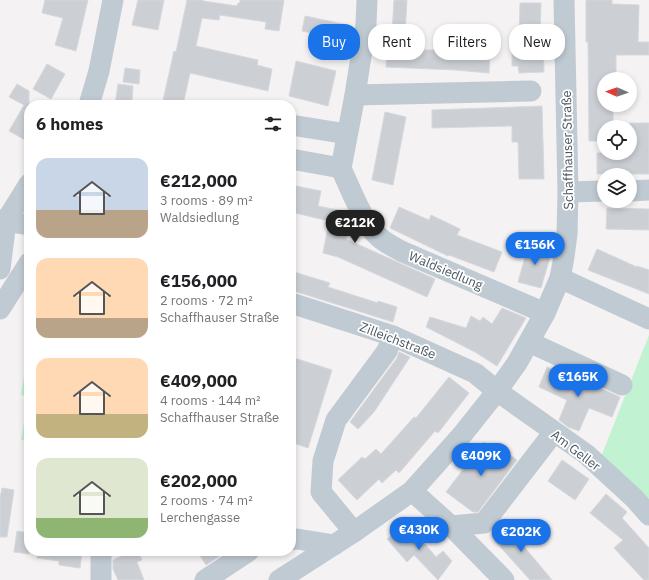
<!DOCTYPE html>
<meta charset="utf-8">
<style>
body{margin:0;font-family:"IBM Plex Sans",sans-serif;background:#f6f6f6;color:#202124;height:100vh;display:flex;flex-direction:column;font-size:15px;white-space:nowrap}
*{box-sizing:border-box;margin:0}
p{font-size:13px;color:#757577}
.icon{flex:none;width:22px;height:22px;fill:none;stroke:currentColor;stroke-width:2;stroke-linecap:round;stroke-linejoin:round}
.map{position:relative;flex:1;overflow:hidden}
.details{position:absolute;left:24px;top:100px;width:272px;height:456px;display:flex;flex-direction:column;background:#fff;border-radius:16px;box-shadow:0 2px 6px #0003}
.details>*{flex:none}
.guide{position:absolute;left:308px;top:24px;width:281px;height:36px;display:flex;gap:8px}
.needle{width:26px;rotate:272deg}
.controls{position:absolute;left:597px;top:72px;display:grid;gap:8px}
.controls a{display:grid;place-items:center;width:40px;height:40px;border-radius:50%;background:#fff;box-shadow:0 2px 6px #0003;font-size:20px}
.price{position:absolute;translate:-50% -34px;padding:0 9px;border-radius:14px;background:#1a73e8;color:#fff;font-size:13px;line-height:26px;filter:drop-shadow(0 1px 2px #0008)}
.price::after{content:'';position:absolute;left:50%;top:24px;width:12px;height:9px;margin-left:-6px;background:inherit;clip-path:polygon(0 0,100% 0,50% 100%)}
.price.current{background:#222;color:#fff}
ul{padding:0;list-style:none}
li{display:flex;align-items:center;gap:12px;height:100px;padding:0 12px}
li span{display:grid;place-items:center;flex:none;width:112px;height:80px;border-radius:12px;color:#555}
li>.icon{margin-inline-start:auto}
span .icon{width:48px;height:48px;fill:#fffc;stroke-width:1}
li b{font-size:17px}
h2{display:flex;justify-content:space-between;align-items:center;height:48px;padding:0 12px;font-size:17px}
.pill{padding:0 14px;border-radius:16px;background:#fff;box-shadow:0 2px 6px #0003;font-size:14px;line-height:36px}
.pill.current{background:#1a73e8;color:#fff}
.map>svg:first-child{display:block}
.green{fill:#c1f2d2}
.building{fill:#cccfd4;stroke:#d6d8dd}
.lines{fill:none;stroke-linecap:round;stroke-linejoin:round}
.minor{stroke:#c0cad2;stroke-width:21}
.labels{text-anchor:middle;stroke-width:3.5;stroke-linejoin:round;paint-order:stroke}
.street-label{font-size:13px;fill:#495661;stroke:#fff}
</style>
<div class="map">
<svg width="649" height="580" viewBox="0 0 649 580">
<rect width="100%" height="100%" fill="#f4f2f2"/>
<g class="green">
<polygon points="649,335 649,506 601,457"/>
<polygon points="29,345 29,397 21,395"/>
<polygon points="25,415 29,416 29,441 21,440"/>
</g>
<g class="building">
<polygon points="45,0 88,0 76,51 55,45 63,18 42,13"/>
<polygon points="138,0 164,0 158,30 132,25"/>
<polygon points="187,0 203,0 203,1 237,6 238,3 240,3 240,0 284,0 279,31 265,29 266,22 220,15 219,20 202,18 196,46 258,60 257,65 272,69 268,91 190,73 183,105 162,105 174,51 176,52"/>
<polygon points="394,0 407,0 404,50 446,50 446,51 458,51 490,52 489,73 456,70 386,67 387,50 391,50"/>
<polygon points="586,0 612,0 612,4 639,5 638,42 649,42 649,55 616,55 616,79 604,79 604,105 613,105 613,127 604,127 604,141 589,141 588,42 586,42"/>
<polygon points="520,3 541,3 540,39 543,39 544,72 519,73 518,66 512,66 512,46 517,47 517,40 519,40"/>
<polygon points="305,16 348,25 345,40 302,31"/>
<polygon points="296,61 336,71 328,106 289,96"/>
<polygon points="47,64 65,74 51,99 33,89"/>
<polygon points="125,68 140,70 139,84 123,82"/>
<polygon points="17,84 29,91 29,142 9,131 24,105 9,97"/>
<polygon points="118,84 133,86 132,100 130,100 129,105 115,105"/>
<polygon points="542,106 544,179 519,179 518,142 512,142 512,126 432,128 432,110"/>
<polygon points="385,112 406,117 393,185 372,180"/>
<polygon points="630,123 649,123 649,174 597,174 597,153 630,153"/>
<polygon points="291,185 321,191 318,206 348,212 350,217 346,239 435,279 427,297 338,257 323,253 329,221 291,212"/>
<polygon points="399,207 429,220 431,215 460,229 457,235 502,252 494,272 449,255 448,256 390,228"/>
<polygon points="607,208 649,209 649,230 606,229"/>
<polygon points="529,243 552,250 541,288 518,282"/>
<polygon points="597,249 637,267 637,266 649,270 649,294 588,270"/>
<polygon points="291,271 330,283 328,287 378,303 378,301 397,307 393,322 291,290"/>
<polygon points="502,308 526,318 497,366 475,352 426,327 430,317 466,328 471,316 480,321 483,317 492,324"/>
<polygon points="399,352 410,357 374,412 358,429 350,422 397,358"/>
<polygon points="291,357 332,370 308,448 291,442"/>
<polygon points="547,367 588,385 589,383 620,397 612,417 589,408 579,431 568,427 559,420 567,400 539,387"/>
<polygon points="449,377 469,393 438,433 435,431 399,473 396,470 382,483 379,479 357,500 338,480 362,457 365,459 376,449 381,454 414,417 416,418"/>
<polygon points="484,442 498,452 501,448 517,460 478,512 473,512 446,492"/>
<polygon points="562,460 589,479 575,500 548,481"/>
<polygon points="2,488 14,490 7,537 0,537 0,498"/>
<polygon points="606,494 627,512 622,518 649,548 649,580 644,580 614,548 623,540 590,513"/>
<polygon points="406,522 436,557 443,551 452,561 438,580 414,555 407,562 387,539"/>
<polygon points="514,522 528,537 521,543 552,580 530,580 495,541"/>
<polygon points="17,531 29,533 29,554 14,552"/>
<polygon points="38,551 82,551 80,568 59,565 59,561 37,558"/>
<polygon points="133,551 138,551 142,560 137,562 144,580 118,580 113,569 113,560"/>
<polygon points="197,551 227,551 206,565"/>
</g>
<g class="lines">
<g class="minor">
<path d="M 367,0 L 366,24 L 355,95 L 341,168 L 343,173 C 352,192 359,212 371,228 C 378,239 390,245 401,251 L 545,313"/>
<polyline points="355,95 531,91"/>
<polyline points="89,105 99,71 113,0"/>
<polyline points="291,125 347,134"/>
<polyline points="291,159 341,168"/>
<polyline points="630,191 649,190"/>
<polyline points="568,192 604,191"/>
<polyline points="0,220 29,225"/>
<polyline points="0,269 6,221 29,184"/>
<polyline points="560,278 649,319"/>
<polyline points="291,303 393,336 475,373 497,391 586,454 634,498 649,515"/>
<polyline points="0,309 29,263"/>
<polyline points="529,342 622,385"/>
<polyline points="412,491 451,526 504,580"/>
<polyline points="451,526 484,523 554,432"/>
<polyline points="354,532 321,492 323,461 336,420 387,351 393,336"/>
<polyline points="291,540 297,539 334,545"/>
<polyline points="101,580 101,551"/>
<polyline points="205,580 249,551"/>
<polyline points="279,580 354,532 412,491 462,435 497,391 517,363 545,313 560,278 564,257 567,234 568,192 564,0"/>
</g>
</g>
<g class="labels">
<g class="street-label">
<text transform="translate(567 150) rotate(-91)" y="5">Schaffhauser Straße</text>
<text transform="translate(446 270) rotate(23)" y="5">Waldsiedlung</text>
<text transform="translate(398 340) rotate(21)" y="5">Zilleichstraße</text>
<text transform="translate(576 450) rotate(37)" y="5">Am Geller</text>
</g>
</g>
</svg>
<div class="controls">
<a><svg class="needle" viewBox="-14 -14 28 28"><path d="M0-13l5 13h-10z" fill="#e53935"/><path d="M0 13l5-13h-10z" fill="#757577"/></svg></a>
<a><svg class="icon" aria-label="locate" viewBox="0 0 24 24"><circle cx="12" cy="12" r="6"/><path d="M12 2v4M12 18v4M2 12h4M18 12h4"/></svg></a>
<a><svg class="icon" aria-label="layers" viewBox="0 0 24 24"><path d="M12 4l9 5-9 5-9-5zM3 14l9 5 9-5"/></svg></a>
</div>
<b class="price current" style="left:355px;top:244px">€212K</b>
<b class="price" style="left:535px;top:266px">€156K</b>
<b class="price" style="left:578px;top:398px">€165K</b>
<b class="price" style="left:481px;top:477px">€409K</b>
<b class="price" style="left:419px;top:551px">€430K</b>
<b class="price" style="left:521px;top:553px">€202K</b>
<div class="guide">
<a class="pill current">Buy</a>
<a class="pill">Rent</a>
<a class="pill">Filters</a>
<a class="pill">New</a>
</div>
<section class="details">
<h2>6 homes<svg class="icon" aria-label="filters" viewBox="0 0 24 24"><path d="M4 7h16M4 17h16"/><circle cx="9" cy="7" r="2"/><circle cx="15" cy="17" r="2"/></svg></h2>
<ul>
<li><span style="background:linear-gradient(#c9d6e8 65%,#b9a48a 0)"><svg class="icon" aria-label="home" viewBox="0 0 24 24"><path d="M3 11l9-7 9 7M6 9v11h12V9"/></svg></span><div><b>€212,000</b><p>3 rooms · 89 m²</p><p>Waldsiedlung</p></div></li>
<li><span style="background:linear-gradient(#ffd9b3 75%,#b9a48a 0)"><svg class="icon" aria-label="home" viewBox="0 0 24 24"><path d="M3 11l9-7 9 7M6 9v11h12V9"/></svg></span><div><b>€156,000</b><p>2 rooms · 72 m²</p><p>Schaffhauser Straße</p></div></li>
<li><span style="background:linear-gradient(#ffd9b3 70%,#c2b280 0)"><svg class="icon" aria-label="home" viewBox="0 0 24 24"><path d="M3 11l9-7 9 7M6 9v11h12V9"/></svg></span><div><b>€409,000</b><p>4 rooms · 144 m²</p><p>Schaffhauser Straße</p></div></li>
<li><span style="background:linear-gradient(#dfe7d0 75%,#8fb573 0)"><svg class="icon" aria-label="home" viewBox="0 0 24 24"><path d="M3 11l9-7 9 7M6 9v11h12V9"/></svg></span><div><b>€202,000</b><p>2 rooms · 74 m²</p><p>Lerchengasse</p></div></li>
</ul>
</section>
</div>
